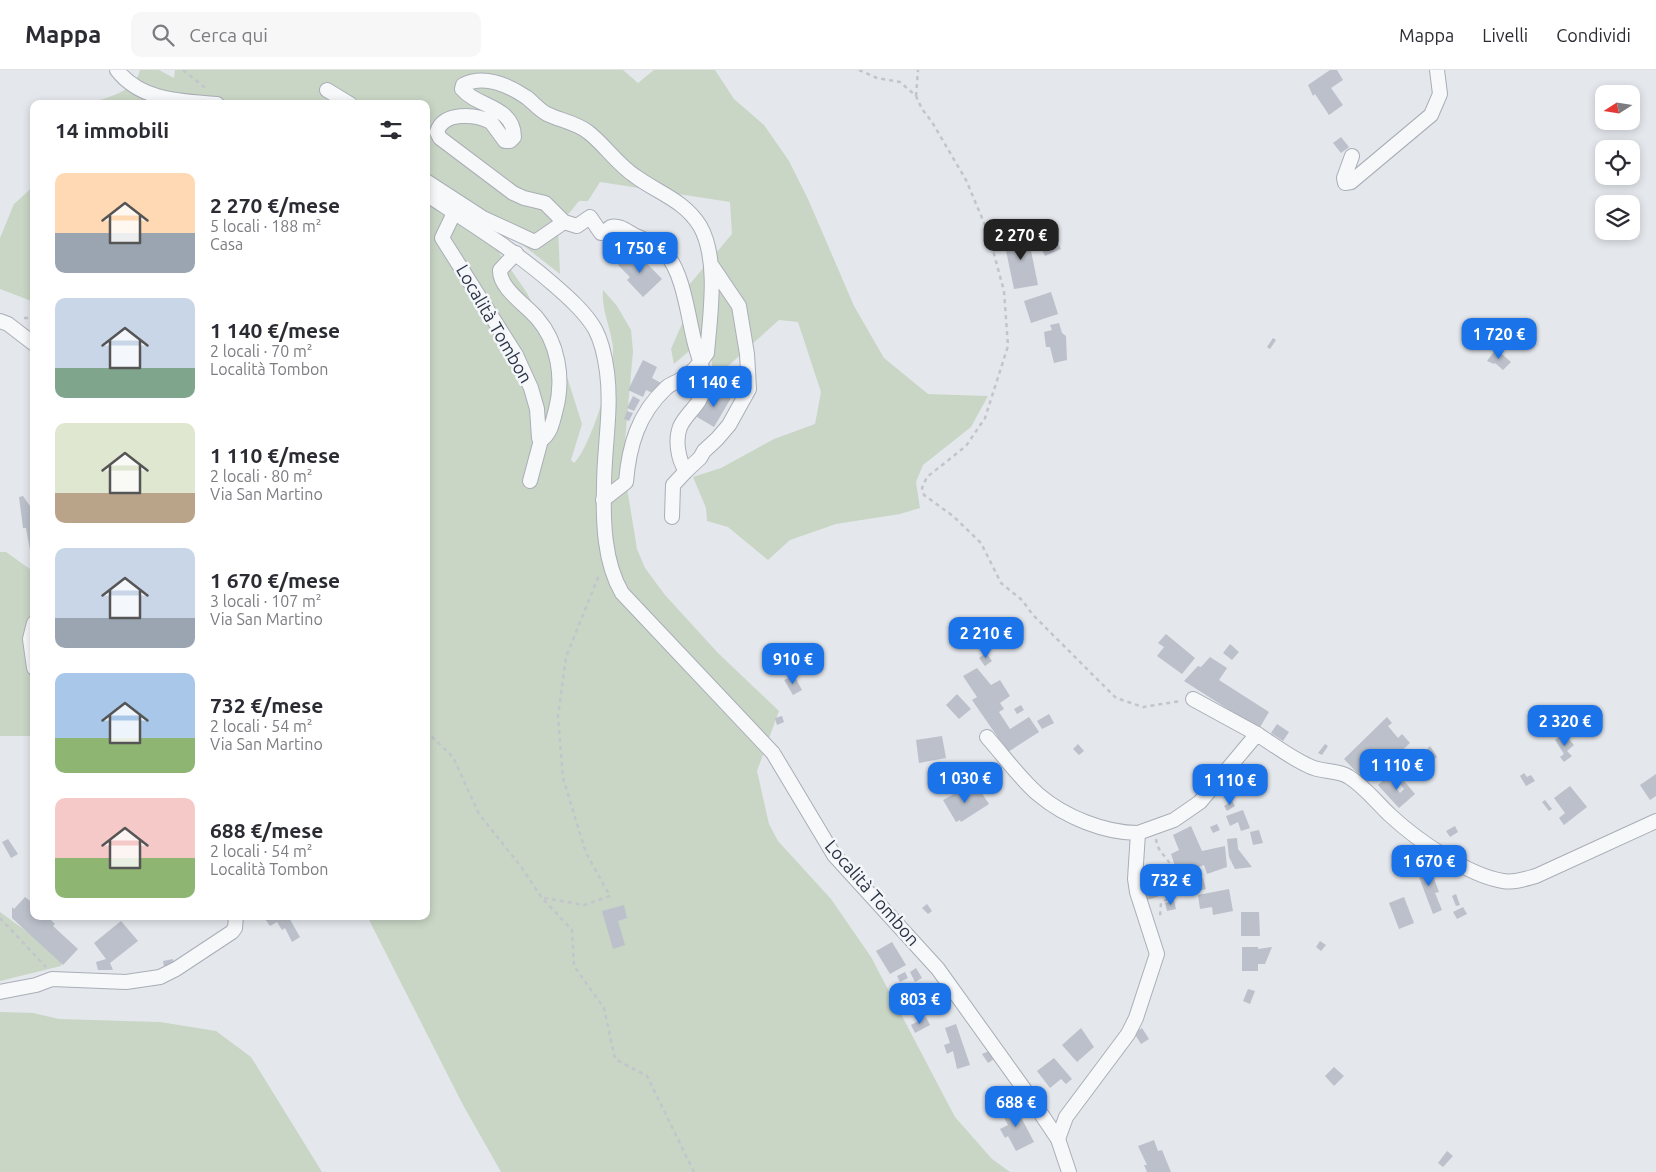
<!DOCTYPE html>
<html lang="it">
<meta charset="utf-8">
<style>
body{margin:0;font-family:Ubuntu,sans-serif;background:#f7f7f7;color:#2b2b33;height:100vh;display:flex;flex-direction:column;font-size:19px;white-space:nowrap}
*{box-sizing:border-box;margin:0}
p{font-size:16px;color:#7c7c81}
.icon{flex:none;width:28px;height:28px;fill:none;stroke:currentColor;stroke-width:2;stroke-linecap:round;stroke-linejoin:round}
.map{position:relative;flex:1;overflow:hidden}
.side{position:absolute;left:30px;top:30px;width:400px;height:820px;display:flex;flex-direction:column;background:#fff;border-radius:10px;box-shadow:0 2px 8px #0003}
.side>*{flex:none}
.needle{width:32px;rotate:258deg}
.tools{position:absolute;left:1595px;top:15px;display:grid;gap:10px}
.tools a{display:grid;place-items:center;width:45px;height:45px;border-radius:10px;background:#fff;box-shadow:0 2px 8px #0003;font-size:25px}
.price{position:absolute;translate:-50% -42px;padding:0 11px;border-radius:10px;background:#1a73e8;color:#fff;font-size:16px;line-height:32px;filter:drop-shadow(0 1px 2px #0008)}
.price::after{content:'';position:absolute;left:50%;top:30px;width:15px;height:11px;margin-left:-8px;background:inherit;clip-path:polygon(0 0,100% 0,50% 100%)}
.price.current{background:#222;color:#fff}
ul{padding:0;list-style:none}
li{display:flex;align-items:center;gap:15px;height:125px;padding:0 25px}
li span{display:grid;place-items:center;flex:none;width:140px;height:100px;border-radius:10px;color:#555}
li>.icon{margin-inline-start:auto}
span .icon{width:60px;height:60px;fill:#fffc;stroke-width:1}
li b{font-size:21px}
h2{display:flex;justify-content:space-between;align-items:center;height:60px;padding:0 25px;font-size:21px}
header{display:flex;align-items:center;gap:30px;box-sizing:border-box;height:70px;padding:0 25px;background:#fff;border-bottom:1px solid #e1e1e2}
header strong{font-size:24px}
nav{display:flex;gap:28px;margin-inline-start:auto;font-size:18px}
.search{width:350px;height:45px;background:#f7f7f7;display:flex;align-items:center;gap:12px;box-sizing:border-box;padding:0 18px;border-radius:10px;color:#7c7c81;font-size:19px}
.map>svg:first-child{display:block}
.green{fill:#c9d6c5}
.building{fill:#bbc0ca}
.lines{fill:none;stroke-linecap:round;stroke-linejoin:round}
.street-casing{stroke:#a9aeb7;stroke-width:16}
.path{stroke:#c2c5cb;stroke-width:2.5;stroke-dasharray:4 4;stroke-linecap:butt}
.street{stroke:#f7f8fa;stroke-width:14}
.labels{text-anchor:middle;stroke-width:5;stroke-linejoin:round;paint-order:stroke}
.street-label{font-size:18px;fill:#2b3445;stroke:#f4f6f9}
</style>
<header>
<strong>Mappa</strong>
<div class="search"><svg class="icon" aria-label="search" viewBox="0 0 24 24"><circle cx="10" cy="10" r="6"/><path d="M15 15l6 6"/></svg>Cerca qui</div>
<nav><a>Mappa</a><a>Livelli</a><a>Condividi</a></nav>
</header>
<div class="map">
<svg width="1656" height="1102" viewBox="0 0 1656 1102">
<rect width="100%" height="100%" fill="#e4e7ec"/>
<g class="green">
<path d="M 140,0 L 159,0 L 174,8 L 175,0 L 623,0 L 638,13 L 654,0 L 715,0 L 734,29 L 764,55 L 789,91 L 808,129 L 854,236 L 884,288 L 928,324 L 988,326 L 971,357 L 923,395 L 916,412 L 920,438 L 900,444 L 836,454 L 790,470 L 768,490 L 728,457 L 707,451 L 706,438 L 693,407 L 721,398 L 774,369 L 815,354 L 821,322 L 798,252 L 779,250 L 727,297 L 709,317 C 713,300 715,281 702,268 L 698,267 L 696,275 L 674,294 L 671,279 L 688,240 L 689,215 L 732,164 L 730,132 L 600,112 L 588,131 L 579,131 L 558,157 L 560,204 L 487,147 L 475,148 L 527,223 L 563,294 L 582,354 L 571,390 L 574,393 C 590,379 615,298 613,277 C 611,258 601,239 603,220 L 617,236 L 631,260 L 633,281 L 623,393 L 637,479 L 645,498 L 665,525 L 718,583 L 779,641 L 757,701 L 769,754 L 778,771 L 831,829 L 871,887 L 955,1047 L 992,1089 L 1010,1102 L 501,1102 L 463,1035 L 367,846 L 426,846 L 426,34 L 87,34 C 107,27 135,23 140,0 Z"/>
<polygon points="34,116 34,232 0,219 0,168 14,134"/>
<polygon points="0,482 6,482 34,502 34,666 0,666"/>
<polygon points="0,842 62,887 61,896 0,911"/>
<polygon points="0,942 33,943 59,949 160,952 216,961 251,987 322,1102 0,1102"/>
</g>
<g class="building">
<polygon points="1330,0 1337,0 1343,10 1331,18 1343,35 1329,45 1315,24 1313,26 1308,15"/>
<polygon points="1341,67 1349,77 1341,83 1333,73"/>
<polygon points="1012,153 1029,171 1038,215 1014,219 1005,176 1021,172 1007,157"/>
<polygon points="1050,157 1061,179 1045,186 1036,168 1042,165 1040,162"/>
<polygon points="634,180 662,209 643,227 627,210 630,207 618,195"/>
<polygon points="1051,222 1058,244 1031,253 1024,231"/>
<polygon points="1059,253 1062,263 1066,266 1067,290 1054,293 1050,277 1046,277 1044,262 1052,260 1050,255"/>
<polygon points="1273,268 1276,270 1270,279 1267,277"/>
<polygon points="1496,279 1511,292 1503,300 1495,293 1494,294 1487,291"/>
<polygon points="643,290 657,297 652,308 661,313 657,325 646,320 643,327 628,320"/>
<polygon points="715,320 731,328 714,357 697,347 708,326 710,328"/>
<polygon points="633,326 640,330 634,341 627,338"/>
<polygon points="627,341 633,343 629,351 624,349"/>
<polygon points="23,426 30,436 34,436 34,485 31,485 26,458 23,458 19,427"/>
<polygon points="1166,564 1195,588 1182,604 1157,586 1164,577 1158,573"/>
<polygon points="1230,574 1239,582 1232,590 1223,583"/>
<polygon points="986,583 992,591 985,596 979,588"/>
<polygon points="1210,587 1227,598 1219,610 1269,642 1259,659 1184,611 1198,596 1201,597"/>
<polygon points="977,598 991,615 1000,610 1010,626 1000,633 1004,639 999,642 1010,659 1029,647 1039,662 1008,682 972,630 977,627 963,606"/>
<polygon points="794,605 802,620 793,625 784,610"/>
<polygon points="957,624 971,639 959,649 946,635"/>
<polygon points="1021,635 1024,640 1017,644 1014,639"/>
<polygon points="1049,644 1054,653 1042,659 1037,651"/>
<polygon points="782,646 784,652 777,655 775,648"/>
<polygon points="1387,647 1392,653 1388,656 1398,668 1402,664 1410,673 1367,713 1344,689"/>
<polygon points="1277,654 1289,662 1283,671 1271,663"/>
<polygon points="942,666 946,688 919,693 916,670"/>
<polygon points="1560,666 1564,670 1567,667 1574,675 1567,681 1572,686 1564,692 1560,687 1564,684 1555,670"/>
<polygon points="1078,674 1084,681 1079,685 1073,679"/>
<polygon points="1325,674 1328,676 1322,685 1318,683"/>
<polygon points="1430,676 1437,687 1421,700 1414,692"/>
<polygon points="1524,703 1527,707 1531,705 1535,711 1526,716 1520,706"/>
<polygon points="1656,704 1656,726 1650,730 1640,715"/>
<polygon points="1400,706 1415,724 1399,738 1378,715 1387,707 1400,723 1404,719 1396,709"/>
<polygon points="971,715 976,724 981,722 989,734 961,752 960,750 956,752 943,730"/>
<polygon points="1570,716 1587,737 1564,755 1559,748 1565,743 1554,728"/>
<polygon points="1545,730 1552,739 1549,741 1542,732"/>
<polygon points="1232,731 1235,736 1227,741 1224,736"/>
<polygon points="1243,740 1250,758 1241,761 1238,752 1230,756 1226,746"/>
<polygon points="1217,754 1220,760 1213,763 1210,757"/>
<polygon points="1191,756 1202,781 1225,776 1227,797 1207,804 1204,795 1188,801 1185,794 1176,799 1171,784 1179,780 1173,765"/>
<polygon points="1455,756 1458,762 1450,767 1446,761"/>
<polygon points="1259,760 1263,773 1253,775 1250,762"/>
<polygon points="1237,768 1238,779 1252,797 1235,799 1229,787 1227,769"/>
<polygon points="8,769 18,784 11,788 2,772"/>
<polygon points="1422,791 1429,808 1433,806 1439,822 1435,823 1442,840 1433,844 1414,794"/>
<polygon points="1168,799 1175,821 1144,831 1142,827 1150,824 1145,807"/>
<polygon points="1203,808 1206,819 1194,822 1191,812"/>
<polygon points="1229,819 1233,841 1213,845 1212,837 1200,839 1198,825"/>
<polygon points="1456,824 1460,835 1456,836 1452,826"/>
<polygon points="25,827 34,834 34,846 47,846 55,854 53,856 78,879 63,895 12,848 12,837 14,839"/>
<polygon points="1404,827 1414,853 1399,859 1389,833"/>
<polygon points="1174,830 1176,839 1167,841 1165,833"/>
<polygon points="927,834 932,841 928,844 922,838"/>
<polygon points="624,835 627,848 618,851 625,875 613,879 602,841"/>
<polygon points="1463,837 1467,844 1457,849 1453,842"/>
<polygon points="1241,842 1259,842 1260,866 1241,866"/>
<polygon points="263,846 288,846 300,867 292,872 285,858 282,860 277,852 270,856"/>
<polygon points="121,851 138,871 110,893 113,900 98,900 96,892 106,889 94,873"/>
<polygon points="1320,871 1326,875 1321,881 1316,877"/>
<polygon points="892,872 906,895 890,904 876,881"/>
<polygon points="1242,877 1258,877 1258,879 1272,877 1265,894 1258,894 1258,901 1242,901"/>
<polygon points="173,889 174,896 164,897 163,891"/>
<polygon points="916,898 922,908 915,912 910,902"/>
<polygon points="905,902 908,908 900,912 897,906"/>
<polygon points="1248,919 1255,921 1250,934 1243,931"/>
<polygon points="926,947 930,955 915,963 911,955"/>
<polygon points="956,954 970,995 957,999 953,981 947,984 944,975 950,973 945,958"/>
<polygon points="1081,958 1094,977 1077,992 1062,975"/>
<polygon points="1142,958 1149,969 1141,974 1134,963"/>
<polygon points="994,979 999,986 988,993 982,984"/>
<polygon points="1054,988 1072,1009 1066,1014 1061,1009 1050,1018 1037,1001"/>
<polygon points="1334,997 1344,1006 1334,1016 1325,1006"/>
<polygon points="1013,1032 1034,1072 1016,1081 1008,1066 1005,1068 1000,1059 1008,1055 1000,1040"/>
<polygon points="1154,1070 1158,1081 1162,1080 1171,1102 1147,1102 1144,1095 1147,1095 1138,1076"/>
<polygon points="1447,1081 1453,1086 1443,1097 1438,1093"/>
</g>
<g class="lines">
<g class="street-casing">
<g id="street">
<path d="M 117,0 C 141,31 181,31 217,34"/>
<polyline points="327,20 350,34"/>
<polyline points="1352,86 1344,108 1345,113 1351,112 1431,45 1440,24 1437,0"/>
<polyline points="426,111 483,148 535,172 564,152"/>
<path d="M 426,124 C 470,153 514,180 553,214 C 568,227 585,242 595,259 C 602,272 605,287 607,302 C 612,340 604,378 604,416 C 603,452 604,492 622,523 L 773,683 L 834,785 L 938,899 L 1027,1023 L 1058,1069 L 1069,1102"/>
<path d="M 454,143 L 442,168 L 516,285 L 531,318 L 537,339 L 539,368 L 541,370 C 551,364 553,350 556,339 C 564,308 558,272 537,248 C 526,235 499,218 500,200 L 516,183"/>
<polyline points="0,251 8,254 34,274"/>
<polyline points="530,411 541,370"/>
<path d="M 603,430 L 626,412 C 629,376 638,344 666,318 C 670,314 675,313 680,310 C 691,304 700,294 707,283 C 710,246 719,189 700,156 C 684,130 658,123 635,106 C 617,94 604,74 588,62 C 577,53 559,50 547,44 C 539,40 533,32 526,27 C 508,15 484,4 463,15 L 462,19 C 477,37 514,36 514,67 L 510,71 L 505,71 L 491,52 C 476,44 443,41 437,62 L 440,68 L 513,123 L 524,128 L 545,133 L 564,152 L 577,156 L 590,147 L 601,163 C 605,162 608,159 611,157 C 619,154 629,163 636,166 C 646,170 657,175 665,183 C 683,201 688,246 694,270 C 697,284 706,303 704,318 C 701,335 686,343 680,357 C 675,370 678,390 686,401 L 700,388 L 704,381 L 717,369 L 729,355 L 749,319 L 747,284 L 739,236 L 712,196"/>
<polyline points="672,447 673,415 686,401"/>
<polyline points="34,553 30,569 34,598"/>
<polyline points="1193,629 1257,664"/>
<path d="M 987,667 C 1004,686 1020,709 1039,725 C 1065,747 1105,763 1138,763"/>
<polyline points="0,922 36,915 52,909 126,912 160,907 176,899 232,862 235,858 236,846"/>
<path d="M 1058,1069 L 1066,1047 L 1128,964 L 1136,948 L 1157,884 L 1137,822 L 1135,809 L 1138,763 L 1174,750 L 1200,732 L 1257,664 C 1274,675 1291,688 1309,696 C 1322,703 1337,699 1349,707 C 1365,717 1377,733 1391,746 C 1417,770 1467,805 1503,811 C 1514,813 1525,809 1536,806 L 1656,751"/>
</g>
</g>
<g class="path">
<polyline points="183,0 207,19"/>
<polyline points="859,0 877,8 900,12 916,26 922,39 932,52 966,110 988,162 1004,221 1008,276 985,348 966,376 927,407 922,418 924,425 953,446 981,473 1001,513 1022,530 1033,545 1116,628 1143,637 1181,631"/>
<polyline points="916,26 918,0"/>
<polyline points="24,248 34,248"/>
<polyline points="426,661 453,687 479,744 522,798 542,828 572,860 574,896 604,938 615,989 647,1006 694,1102"/>
<path d="M 1156,769 C 1158,783 1164,783 1170,794 C 1175,803 1178,813 1179,822 L 1161,833 L 1160,847"/>
<polyline points="544,828 584,835 610,826 586,783 563,708 558,646 566,587 599,505"/>
<polyline points="0,848 46,897"/>
</g>
<use href="#street" class="street"/>
</g>
<g class="labels">
<g class="street-label">
<text transform="translate(494 254) rotate(60)" y="6">Località Tombon</text>
<text transform="translate(872 823) rotate(49)" y="6">Località Tombon</text>
</g>
</g>
</svg>
<div class="tools">
<a><svg class="needle" viewBox="-14 -14 28 28"><path d="M0-13l5 13h-10z" fill="#e53935"/><path d="M0 13l5-13h-10z" fill="#7c7c81"/></svg></a>
<a><svg class="icon" aria-label="locate" viewBox="0 0 24 24"><circle cx="12" cy="12" r="6"/><path d="M12 2v4M12 18v4M2 12h4M18 12h4"/></svg></a>
<a><svg class="icon" aria-label="layers" viewBox="0 0 24 24"><path d="M12 4l9 5-9 5-9-5zM3 14l9 5 9-5"/></svg></a>
</div>
<b class="price current" style="left:1021px;top:191px">2 270 €</b>
<b class="price" style="left:640px;top:204px">1 750 €</b>
<b class="price" style="left:1499px;top:290px">1 720 €</b>
<b class="price" style="left:714px;top:338px">1 140 €</b>
<b class="price" style="left:986px;top:589px">2 210 €</b>
<b class="price" style="left:793px;top:615px">910 €</b>
<b class="price" style="left:1565px;top:677px">2 320 €</b>
<b class="price" style="left:1397px;top:721px">1 110 €</b>
<b class="price" style="left:965px;top:734px">1 030 €</b>
<b class="price" style="left:1230px;top:736px">1 110 €</b>
<b class="price" style="left:1429px;top:817px">1 670 €</b>
<b class="price" style="left:1171px;top:836px">732 €</b>
<b class="price" style="left:920px;top:955px">803 €</b>
<b class="price" style="left:1016px;top:1058px">688 €</b>
<section class="side">
<h2>14 immobili<svg class="icon" aria-label="filters" viewBox="0 0 24 24"><path d="M4 7h16M4 17h16"/><circle cx="9" cy="7" r="2"/><circle cx="15" cy="17" r="2"/></svg></h2>
<ul>
<li><span style="background:linear-gradient(#ffd9b3 60%,#9aa5b1 0)"><svg class="icon" aria-label="home" viewBox="0 0 24 24"><path d="M3 11l9-7 9 7M6 9v11h12V9"/></svg></span><div><b>2 270 €/mese</b><p>5 locali · 188 m²</p><p>Casa</p></div></li>
<li><span style="background:linear-gradient(#c9d6e8 70%,#7fa58c 0)"><svg class="icon" aria-label="home" viewBox="0 0 24 24"><path d="M3 11l9-7 9 7M6 9v11h12V9"/></svg></span><div><b>1 140 €/mese</b><p>2 locali · 70 m²</p><p>Località Tombon</p></div></li>
<li><span style="background:linear-gradient(#dfe7d0 70%,#b9a48a 0)"><svg class="icon" aria-label="home" viewBox="0 0 24 24"><path d="M3 11l9-7 9 7M6 9v11h12V9"/></svg></span><div><b>1 110 €/mese</b><p>2 locali · 80 m²</p><p>Via San Martino</p></div></li>
<li><span style="background:linear-gradient(#c9d6e8 70%,#9aa5b1 0)"><svg class="icon" aria-label="home" viewBox="0 0 24 24"><path d="M3 11l9-7 9 7M6 9v11h12V9"/></svg></span><div><b>1 670 €/mese</b><p>3 locali · 107 m²</p><p>Via San Martino</p></div></li>
<li><span style="background:linear-gradient(#a9c7e8 65%,#8fb573 0)"><svg class="icon" aria-label="home" viewBox="0 0 24 24"><path d="M3 11l9-7 9 7M6 9v11h12V9"/></svg></span><div><b>732 €/mese</b><p>2 locali · 54 m²</p><p>Via San Martino</p></div></li>
<li><span style="background:linear-gradient(#f6c9c9 60%,#8fb573 0)"><svg class="icon" aria-label="home" viewBox="0 0 24 24"><path d="M3 11l9-7 9 7M6 9v11h12V9"/></svg></span><div><b>688 €/mese</b><p>2 locali · 54 m²</p><p>Località Tombon</p></div></li>
</ul>
</section>
</div>
